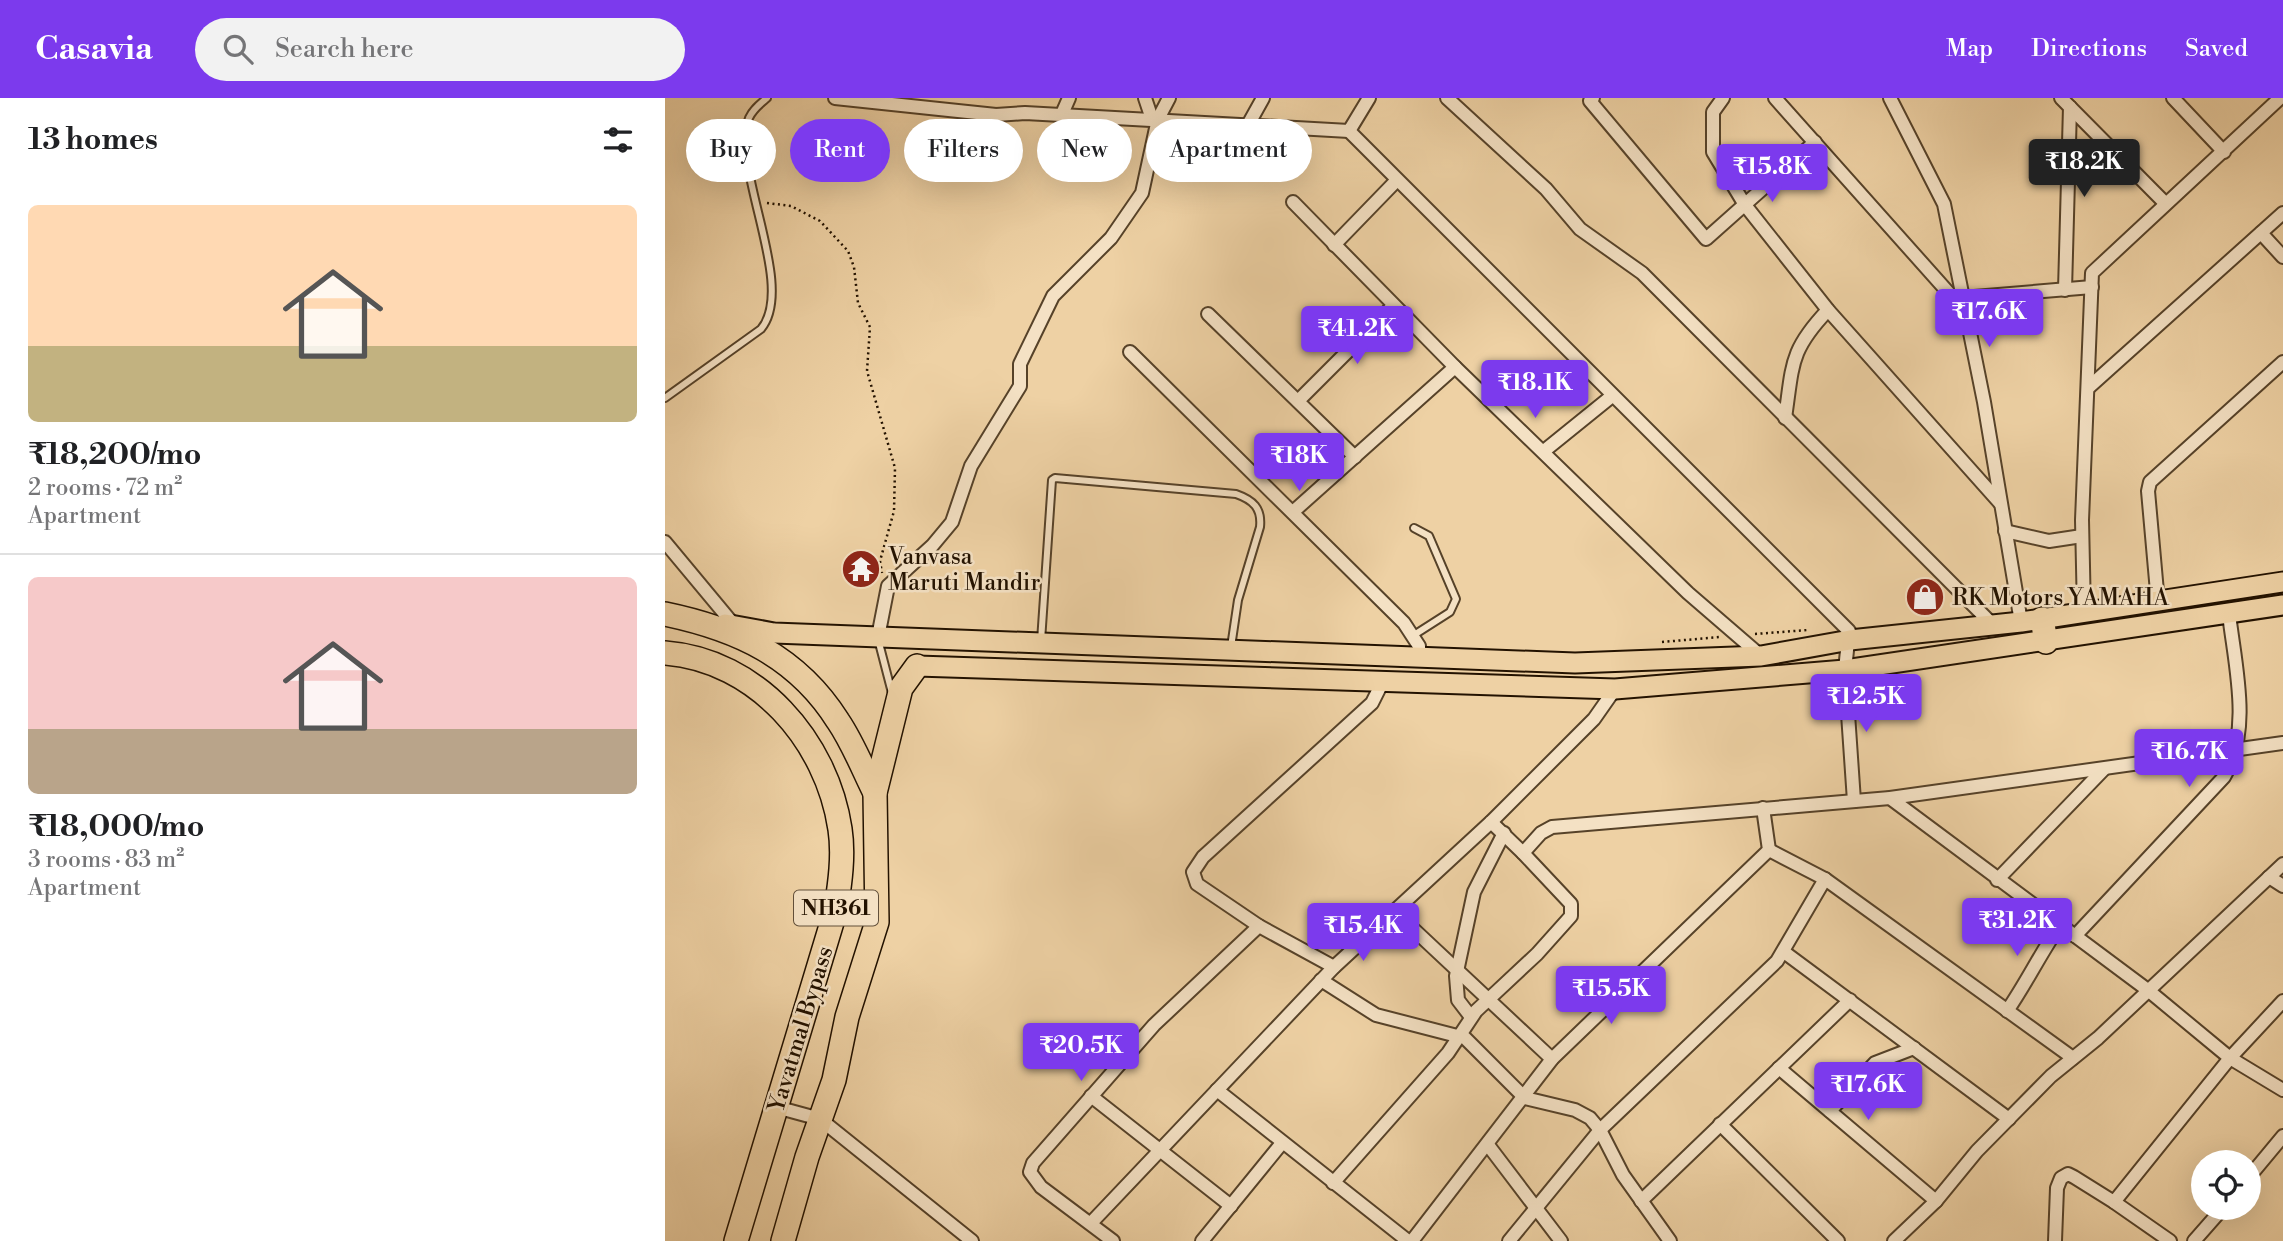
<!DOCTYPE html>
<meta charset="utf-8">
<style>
body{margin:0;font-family:"Libre Bodoni",serif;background:#f2f2f2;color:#202124;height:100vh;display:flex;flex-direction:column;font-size:26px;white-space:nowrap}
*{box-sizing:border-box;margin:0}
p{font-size:23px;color:#757577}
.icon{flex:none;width:38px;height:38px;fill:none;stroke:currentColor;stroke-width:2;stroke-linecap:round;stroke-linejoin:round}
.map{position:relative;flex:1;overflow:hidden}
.details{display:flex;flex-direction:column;background:#fff;width:665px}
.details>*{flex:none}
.hud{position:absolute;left:21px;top:21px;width:665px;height:63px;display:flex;gap:14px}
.tools{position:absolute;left:1526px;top:1052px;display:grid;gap:14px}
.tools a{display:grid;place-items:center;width:70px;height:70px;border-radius:50%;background:#fff;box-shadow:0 7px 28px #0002;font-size:35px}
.price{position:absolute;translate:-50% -60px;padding:0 16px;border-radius:7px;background:#7c3aed;color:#fff;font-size:23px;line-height:46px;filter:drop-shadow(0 2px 4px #0008)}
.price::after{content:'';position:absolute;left:50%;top:42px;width:21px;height:16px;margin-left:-10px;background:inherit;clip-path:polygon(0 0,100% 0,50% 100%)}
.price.current{background:#222;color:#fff}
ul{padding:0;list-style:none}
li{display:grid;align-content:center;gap:14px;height:371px;padding:0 28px}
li+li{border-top:2px solid #e0e0e0}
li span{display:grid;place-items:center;height:217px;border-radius:10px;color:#555}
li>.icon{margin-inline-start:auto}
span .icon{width:126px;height:126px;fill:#fffc;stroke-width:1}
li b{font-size:30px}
h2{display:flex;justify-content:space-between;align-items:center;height:84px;padding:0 28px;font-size:30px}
.pill{padding:0 24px;border-radius:32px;background:#fff;box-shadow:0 7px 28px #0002;font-size:24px;line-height:63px}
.pill.current{background:#7c3aed;color:#fff}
header{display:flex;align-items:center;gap:42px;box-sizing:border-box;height:98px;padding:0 35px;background:#7c3aed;color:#fff}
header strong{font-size:33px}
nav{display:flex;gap:38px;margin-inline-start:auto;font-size:24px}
.search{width:490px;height:63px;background:#f2f2f2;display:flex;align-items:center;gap:18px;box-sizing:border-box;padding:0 24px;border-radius:38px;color:#757577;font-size:26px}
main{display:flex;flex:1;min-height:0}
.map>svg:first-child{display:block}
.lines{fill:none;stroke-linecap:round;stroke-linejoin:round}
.lane-casing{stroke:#564229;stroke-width:10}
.street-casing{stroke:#564229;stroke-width:16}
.primary-casing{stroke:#231200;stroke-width:23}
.highway-casing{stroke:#231200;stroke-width:26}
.path{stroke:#231200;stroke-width:2.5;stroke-dasharray:2 3.5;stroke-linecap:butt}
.lane{stroke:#f4e1c4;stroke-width:6}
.street{stroke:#f4e1c4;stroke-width:12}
.primary{stroke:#eed1a4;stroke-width:19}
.highway{stroke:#eed1a4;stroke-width:23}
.labels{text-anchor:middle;stroke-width:5;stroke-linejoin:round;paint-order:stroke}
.shield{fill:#f4e1c4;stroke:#62503b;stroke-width:2}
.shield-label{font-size:21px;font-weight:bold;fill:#231200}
.poi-label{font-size:23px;fill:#231200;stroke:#f4e1c4;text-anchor:start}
.street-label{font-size:23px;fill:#231200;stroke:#f4e1c4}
</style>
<header>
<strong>Casavia</strong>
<div class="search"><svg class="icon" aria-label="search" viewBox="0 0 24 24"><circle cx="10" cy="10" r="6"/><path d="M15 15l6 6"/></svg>Search here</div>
<nav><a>Map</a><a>Directions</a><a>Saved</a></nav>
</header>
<main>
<section class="details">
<h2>13 homes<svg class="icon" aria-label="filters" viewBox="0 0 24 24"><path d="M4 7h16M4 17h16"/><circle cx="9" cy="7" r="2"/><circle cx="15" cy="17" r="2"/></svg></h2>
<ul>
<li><span style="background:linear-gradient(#ffd9b3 65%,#c2b280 0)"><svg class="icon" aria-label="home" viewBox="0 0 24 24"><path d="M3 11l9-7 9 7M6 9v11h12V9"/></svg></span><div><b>₹18,200/mo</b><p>2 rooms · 72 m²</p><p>Apartment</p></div></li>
<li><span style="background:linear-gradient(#f6c9c9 70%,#b9a48a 0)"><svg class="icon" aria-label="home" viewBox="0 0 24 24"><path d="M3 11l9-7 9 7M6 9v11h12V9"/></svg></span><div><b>₹18,000/mo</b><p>3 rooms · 83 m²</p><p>Apartment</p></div></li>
</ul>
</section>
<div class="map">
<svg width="1618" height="1143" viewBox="0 0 1618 1143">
<rect width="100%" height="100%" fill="#eed1a4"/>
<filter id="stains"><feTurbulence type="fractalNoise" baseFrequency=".00286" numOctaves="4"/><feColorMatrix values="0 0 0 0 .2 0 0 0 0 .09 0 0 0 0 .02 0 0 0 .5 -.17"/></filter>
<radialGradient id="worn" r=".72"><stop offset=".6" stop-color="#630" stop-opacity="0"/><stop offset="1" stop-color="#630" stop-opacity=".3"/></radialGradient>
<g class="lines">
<g class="lane-casing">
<g id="lane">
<path d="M 0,300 L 96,231 C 132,188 65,69 84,20 C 88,11 95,6 102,0"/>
<polyline points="749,537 785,514 791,501 764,438 749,430"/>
<polyline points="213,541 227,595"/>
<path d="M 376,543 L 387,382 L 390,380 L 571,396 C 588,402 597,410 595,429 L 573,502 L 566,549"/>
</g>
</g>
<g class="street-casing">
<g id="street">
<polyline points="170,0 331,17 360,15 684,33 704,0"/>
<polyline points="480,0 487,21"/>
<polyline points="782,0 881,91 915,131 977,175 1328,527"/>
<polyline points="928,0 925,3 1041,141 1150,44"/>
<polyline points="1058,0 1048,14 1048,54 1080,107 1163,212 1335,405"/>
<polyline points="1110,0 1298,211"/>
<polyline points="1225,0 1279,106 1319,304 1356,524"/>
<polyline points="1396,0 1500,105"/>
<polyline points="1508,0 1559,54"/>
<polyline points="397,16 404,0"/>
<polyline points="583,27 598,0"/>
<polyline points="684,33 1184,533 1180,572 1189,703"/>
<polyline points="628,104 790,269 1023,495 1096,558"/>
<polyline points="1596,135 1618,159"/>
<polyline points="669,147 732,82"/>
<polyline points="1400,192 1405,9"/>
<polyline points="1297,200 1427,189"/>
<polyline points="543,216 690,359"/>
<polyline points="465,254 739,525 754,548 754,559"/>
<polyline points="1423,290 1618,115"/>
<polyline points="633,303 728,208"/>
<path d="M 1120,320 C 1128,267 1124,253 1163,212"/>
<polyline points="879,353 947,298"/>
<polyline points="629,413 790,269"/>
<polyline points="1340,433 1384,443 1417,438"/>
<polyline points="0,444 69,527"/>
<polyline points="1493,505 1483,393 1485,384 1618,264"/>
<polyline points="1419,515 1417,422 1427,175 1615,0"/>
<polyline points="213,539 223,488 267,448 287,424 306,368 355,288 355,266 388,198 446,140 477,95 493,21 504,0"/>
<polyline points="1225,700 1484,893 1565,960 1618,992"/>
<polyline points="826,724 858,755 876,735 887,729 1225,700 1618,645"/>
<polyline points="1104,752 1160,781 1408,960"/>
<polyline points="1604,779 1618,788"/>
<polyline points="1332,782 1439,671"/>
<polyline points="729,813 887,961"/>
<path d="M 1410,838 L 1559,679 C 1587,632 1570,568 1564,516"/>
<polyline points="1119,854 1344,1021"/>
<polyline points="669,869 594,828 532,786 528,774 538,759 707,605 718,583"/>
<polyline points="656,882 711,917 800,940 860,1000 910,1012 925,1020 935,1032 958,1077 1005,1143"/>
<path d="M 1342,913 C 1362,884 1375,856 1395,827"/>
<polyline points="806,919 793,902 791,878 809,794 839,735"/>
<polyline points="1114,970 1271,1103"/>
<polyline points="552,992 743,1143"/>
<polyline points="426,998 566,1108"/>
<polyline points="111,1009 155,1021 307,1143"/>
<polyline points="1165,1013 1210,965 1249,950"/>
<polyline points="1055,1026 1173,1143"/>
<polyline points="823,1047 896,1143"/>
<polyline points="1584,1079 1618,1038"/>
<polyline points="668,1085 783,955 811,913 872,856 906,818 906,806 858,755"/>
<polyline points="976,1103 1185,902"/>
<polyline points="1449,1104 1505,1143"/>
<polyline points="426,1125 669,869 826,724 929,621 950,591"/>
<polyline points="448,1143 376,1089 365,1074 368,1065 489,927 594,828"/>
<polyline points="537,1143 617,1045"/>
<polyline points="747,1143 887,961 1104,752 1098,710"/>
<polyline points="844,1143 935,1032 1112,863 1160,781"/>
<polyline points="1229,1143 1271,1103 1312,1053 1386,978 1433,940 1618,766"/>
<polyline points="1390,1143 1392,1090 1396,1080 1403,1076 1409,1079 1449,1104 1565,960 1618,903"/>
<polyline points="1529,1143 1558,1110"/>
</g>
</g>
<g class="primary-casing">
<g id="primary">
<polyline points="60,526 109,535 910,565 1096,558 1185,542 1356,524 1618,484"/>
<polyline points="252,568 950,591 1180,572 1618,507"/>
</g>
</g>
<g class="highway-casing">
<g id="highway">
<path d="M 0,516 C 72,531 132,558 173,623 C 188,645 198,671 210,695"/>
<polyline points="1377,521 1381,544"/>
<path d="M 0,555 C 92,562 162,643 175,731 C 179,757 175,785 171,811 L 71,1143"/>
<polyline points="118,1143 142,1059 169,982 182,919 212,824 210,695 236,590 252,568"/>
</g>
</g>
<g class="path">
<polyline points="102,105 126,108 155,123 183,153 189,169 193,205 205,229 202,273 230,370 229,413 215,463 217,475"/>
<polyline points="1090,536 1143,532"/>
<polyline points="997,544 1055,539"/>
</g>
<use href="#lane" class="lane"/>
<use href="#street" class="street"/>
<use href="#primary" class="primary"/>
<use href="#highway" class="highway"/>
</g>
<defs>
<g id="temple-disc" transform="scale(2.0125)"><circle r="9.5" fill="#8f2418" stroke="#f4e1c4"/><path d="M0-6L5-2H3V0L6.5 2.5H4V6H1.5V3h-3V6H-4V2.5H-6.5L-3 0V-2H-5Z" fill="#fff"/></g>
<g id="shop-disc" transform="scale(2.0125)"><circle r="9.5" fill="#8f2418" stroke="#f4e1c4"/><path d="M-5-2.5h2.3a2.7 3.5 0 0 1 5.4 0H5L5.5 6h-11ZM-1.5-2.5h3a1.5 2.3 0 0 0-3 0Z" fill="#fff"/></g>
</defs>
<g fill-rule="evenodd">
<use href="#temple-disc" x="196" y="471"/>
<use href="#shop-disc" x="1260" y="499"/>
</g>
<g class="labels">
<rect class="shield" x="129" y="792.5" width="84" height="35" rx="5"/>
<g class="shield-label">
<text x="171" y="817">NH361</text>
</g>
<g class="poi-label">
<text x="223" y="466">Vanvasa<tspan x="223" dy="26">Maruti Mandir</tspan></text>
<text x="1287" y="507">RK Motors YAMAHA</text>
</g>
<g class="street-label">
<text transform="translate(135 931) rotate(-73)" y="8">Yavatmal Bypass</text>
</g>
</g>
<rect width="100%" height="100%" filter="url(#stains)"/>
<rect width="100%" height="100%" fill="url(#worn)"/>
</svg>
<div class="tools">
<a><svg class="icon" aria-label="locate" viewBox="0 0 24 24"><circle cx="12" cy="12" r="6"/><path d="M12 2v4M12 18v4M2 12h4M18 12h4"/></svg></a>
</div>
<b class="price current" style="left:1419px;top:101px">₹18.2K</b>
<b class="price" style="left:1107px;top:106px">₹15.8K</b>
<b class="price" style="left:1324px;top:251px">₹17.6K</b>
<b class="price" style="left:692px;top:268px">₹41.2K</b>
<b class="price" style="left:870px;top:322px">₹18.1K</b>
<b class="price" style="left:634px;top:395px">₹18K</b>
<b class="price" style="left:1201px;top:636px">₹12.5K</b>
<b class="price" style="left:1524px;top:691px">₹16.7K</b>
<b class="price" style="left:1352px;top:860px">₹31.2K</b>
<b class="price" style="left:698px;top:865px">₹15.4K</b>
<b class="price" style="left:946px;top:928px">₹15.5K</b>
<b class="price" style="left:416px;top:985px">₹20.5K</b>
<b class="price" style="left:1203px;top:1024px">₹17.6K</b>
<div class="hud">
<a class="pill">Buy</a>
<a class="pill current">Rent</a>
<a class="pill">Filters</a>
<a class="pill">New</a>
<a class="pill">Apartment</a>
</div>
</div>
</main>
